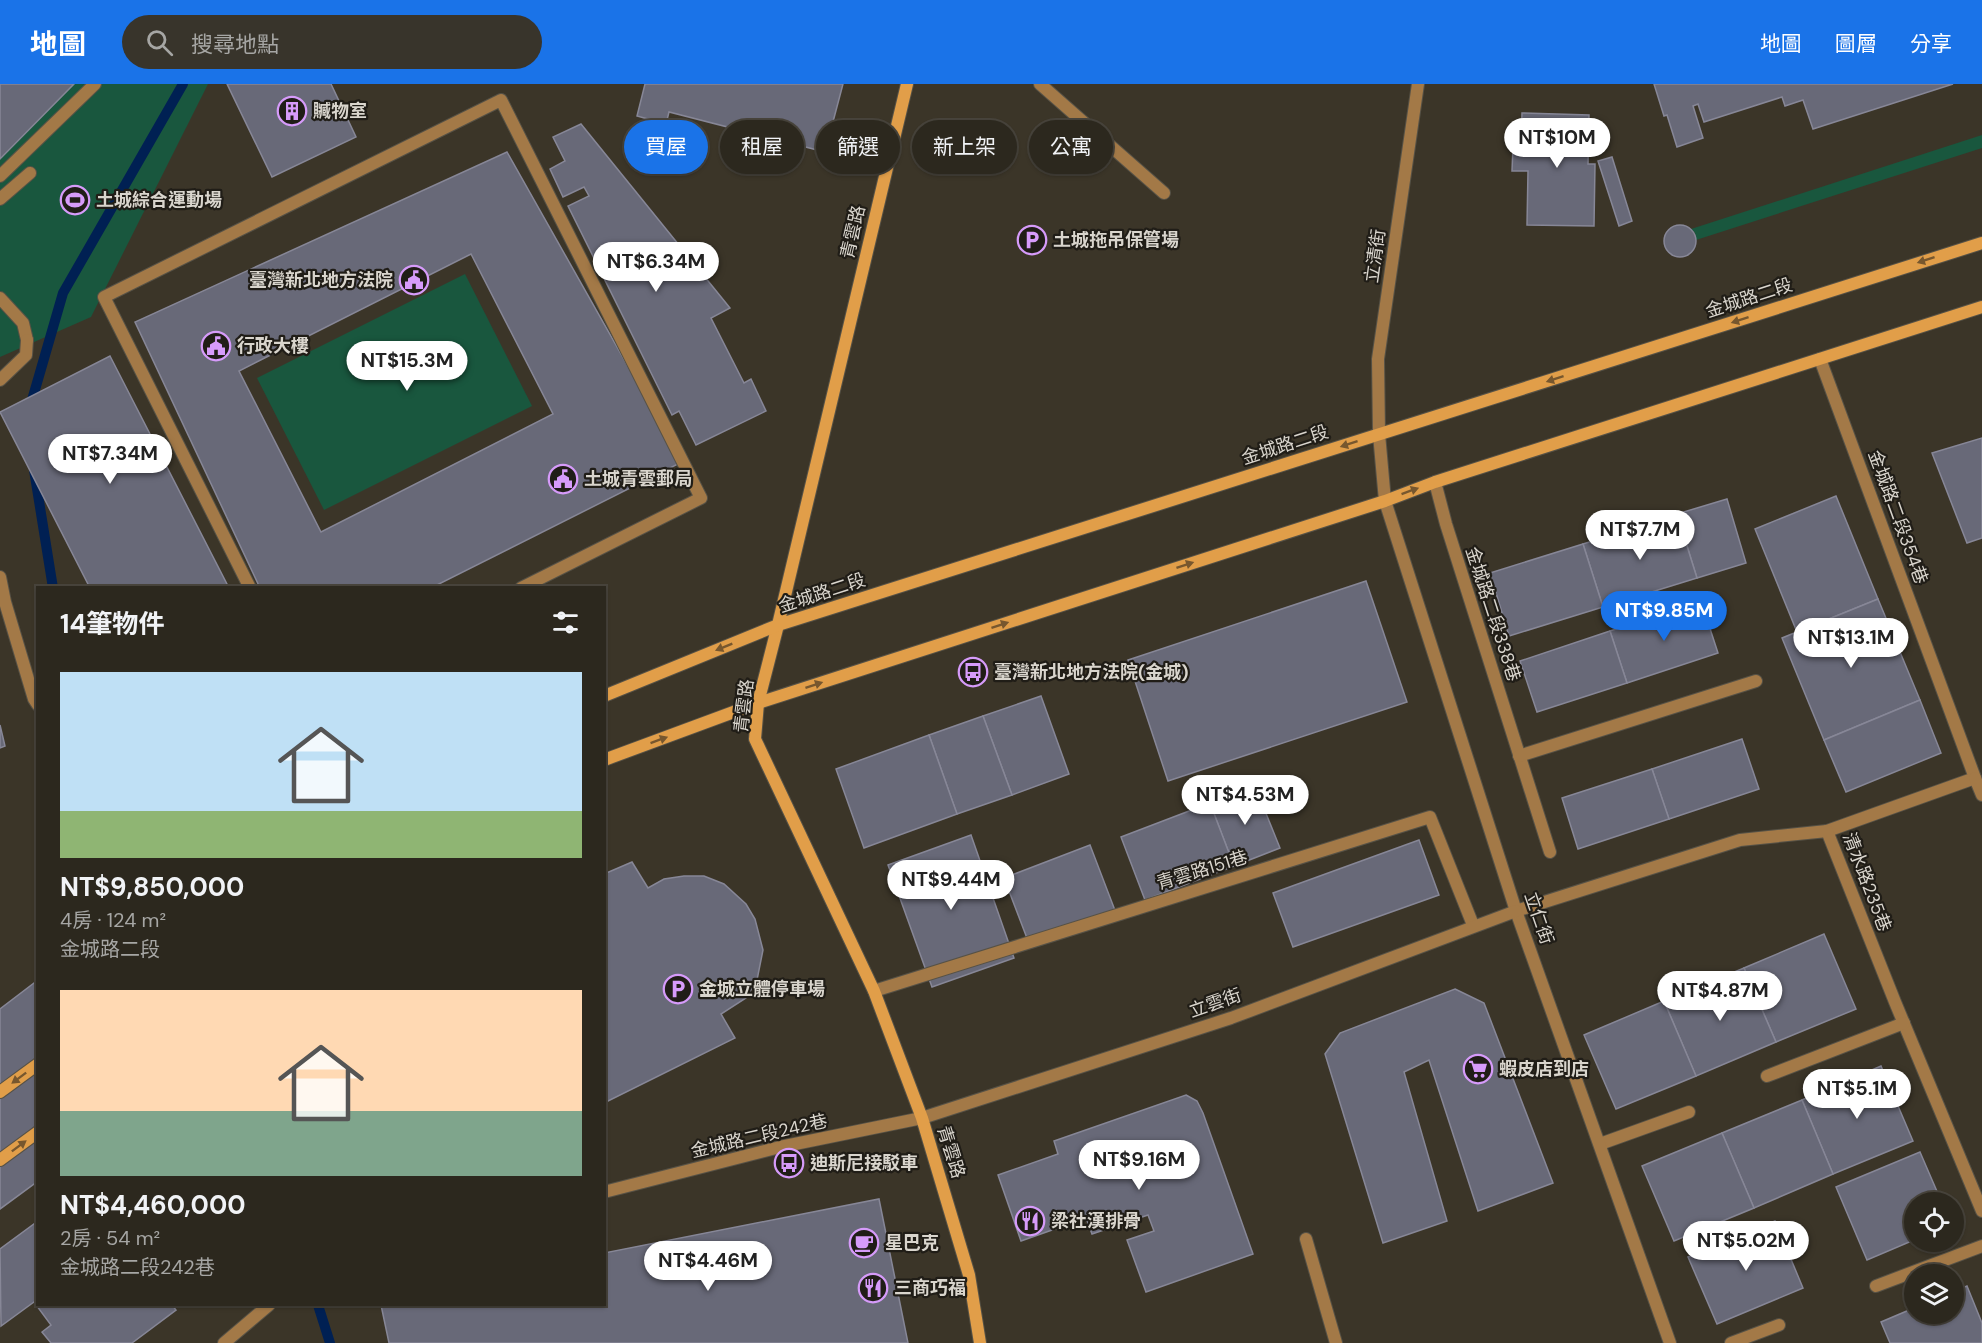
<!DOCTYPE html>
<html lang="zh-TW">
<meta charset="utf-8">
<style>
body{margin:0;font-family:"DM Sans","Noto Sans TC",sans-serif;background:#38342b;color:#f1f3f6;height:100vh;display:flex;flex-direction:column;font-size:22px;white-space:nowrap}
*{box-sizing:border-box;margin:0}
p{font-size:20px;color:#a6a6a4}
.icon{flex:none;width:33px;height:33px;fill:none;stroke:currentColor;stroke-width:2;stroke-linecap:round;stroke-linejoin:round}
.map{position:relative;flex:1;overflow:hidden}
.sheet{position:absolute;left:36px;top:502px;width:570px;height:720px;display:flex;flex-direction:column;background:#2c281e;border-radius:0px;box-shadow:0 2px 4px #0004,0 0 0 2px #48443c}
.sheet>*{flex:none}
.guide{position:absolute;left:624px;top:36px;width:570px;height:54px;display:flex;gap:12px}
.tools{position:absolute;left:1904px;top:1108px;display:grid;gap:12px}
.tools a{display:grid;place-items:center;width:60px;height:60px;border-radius:50%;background:#2c281e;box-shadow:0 2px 4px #0004,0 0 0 2px #48443c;font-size:30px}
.price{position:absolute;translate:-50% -51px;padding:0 14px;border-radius:21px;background:#fff;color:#222;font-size:20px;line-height:39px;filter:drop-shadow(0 2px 3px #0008)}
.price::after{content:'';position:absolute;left:50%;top:36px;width:18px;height:14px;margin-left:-9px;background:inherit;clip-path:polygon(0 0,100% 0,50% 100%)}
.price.active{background:#1a73e8;color:#fff}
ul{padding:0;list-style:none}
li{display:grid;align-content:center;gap:12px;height:318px;padding:0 24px}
li span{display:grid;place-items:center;height:186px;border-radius:0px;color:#555}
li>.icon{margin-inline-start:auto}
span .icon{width:108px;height:108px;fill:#fffc;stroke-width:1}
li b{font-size:26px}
h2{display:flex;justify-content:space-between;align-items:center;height:72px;padding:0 24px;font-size:26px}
.pill{padding:0 21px;border-radius:27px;background:#2c281e;box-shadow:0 2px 4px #0004,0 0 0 2px #48443c;font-size:21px;line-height:54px}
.pill.active{background:#1a73e8;color:#fff}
header{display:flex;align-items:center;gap:36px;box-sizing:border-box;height:84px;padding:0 30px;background:#1a73e8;color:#fff}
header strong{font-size:28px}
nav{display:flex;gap:33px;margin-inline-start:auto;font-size:21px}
.search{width:420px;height:54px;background:#38342b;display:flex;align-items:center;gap:15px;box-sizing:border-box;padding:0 21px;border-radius:33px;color:#a6a6a4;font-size:22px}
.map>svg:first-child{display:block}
.green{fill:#19573e}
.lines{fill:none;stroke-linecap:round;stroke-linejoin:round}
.stream{stroke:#002053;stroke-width:10}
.building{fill:#686978;stroke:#878797;stroke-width:1.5;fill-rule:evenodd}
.lane-casing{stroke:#575246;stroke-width:14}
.street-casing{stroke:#575246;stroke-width:14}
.secondary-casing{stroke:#575246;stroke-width:14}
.lane{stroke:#a37947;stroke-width:12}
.street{stroke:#a37947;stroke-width:12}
.secondary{stroke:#e19e49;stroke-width:12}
.oneway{fill:#77572e}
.labels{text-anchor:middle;stroke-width:4.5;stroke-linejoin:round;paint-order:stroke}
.poi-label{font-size:18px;font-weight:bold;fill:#d9d5cd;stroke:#201d17;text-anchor:start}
.street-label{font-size:18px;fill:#d9d5cd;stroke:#201d17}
</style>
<header>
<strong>地圖</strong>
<div class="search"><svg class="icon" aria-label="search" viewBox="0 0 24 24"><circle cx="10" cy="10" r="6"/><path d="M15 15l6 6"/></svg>搜尋地點</div>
<nav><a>地圖</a><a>圖層</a><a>分享</a></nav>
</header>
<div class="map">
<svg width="1982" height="1259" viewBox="0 0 1982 1259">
<rect width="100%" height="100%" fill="#3b3528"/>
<g class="green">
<polygon points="0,0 208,0 91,233 0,273"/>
<polygon points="1982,51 1982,64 1696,156 1695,149 1691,145"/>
<polygon points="465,190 532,322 324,426 257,294"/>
</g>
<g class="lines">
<g class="stream">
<polyline points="30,323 63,209 183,0"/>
<polyline points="34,386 53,504"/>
<polyline points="318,1221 330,1259"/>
</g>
</g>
<g class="building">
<polygon points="0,0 74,0 0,75"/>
<polygon points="227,0 331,0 356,53 272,93"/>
<polygon points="645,0 843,0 825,68 669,28 666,40 637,32"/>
<polygon points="1654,0 1953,0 1813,45 1803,16 1785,22 1782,13 1704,38 1698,20 1693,22 1703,54 1677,63 1667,31 1664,32"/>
<polygon points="1522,29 1589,31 1588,80 1595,80 1594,142 1527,141 1528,87 1512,87 1513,62 1521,63"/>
<polygon points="581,40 730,224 711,234 744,299 751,295 766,327 696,361 679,327 672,331 568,122 589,112 584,103 563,113 550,85 565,77 553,53"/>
<path d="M 507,68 L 682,378 L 431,504 L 260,504 L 135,238 ZM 471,170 L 553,330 L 321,448 L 239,287 Z"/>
<polygon points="1612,73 1632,137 1619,142 1598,77"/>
<circle cx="1680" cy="157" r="16"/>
<polygon points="110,272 229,504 90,504 0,328"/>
<polygon points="1982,354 1982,454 1967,459 1932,369"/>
<polygon points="1836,412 1878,515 1797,548 1755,445"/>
<polygon points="1727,415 1746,479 1697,494 1677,430"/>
<polygon points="1677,430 1697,494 1603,523 1583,460"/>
<polygon points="1583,460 1603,523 1509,552 1490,489"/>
<polygon points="1366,497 1407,618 1168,697 1128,576"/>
<polygon points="1878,515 1920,616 1824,656 1782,554"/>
<polygon points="1701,517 1718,569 1627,599 1610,547"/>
<polygon points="1610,547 1627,599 1537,628 1520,577"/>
<polygon points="1041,612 1069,690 1012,711 983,632"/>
<polygon points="1920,616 1941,669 1846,708 1824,656"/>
<polygon points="983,632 1012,711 957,730 929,651"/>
<polygon points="0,641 5,662 0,664"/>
<polygon points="929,651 957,730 864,764 836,685"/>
<polygon points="1742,655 1759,705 1669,735 1652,685"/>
<polygon points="1652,685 1669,735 1578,765 1562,714"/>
<polygon points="1255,702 1280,764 1234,782 1210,719"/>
<polygon points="1210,719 1234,782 1145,816 1121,753"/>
<polygon points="971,751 1014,874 932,903 888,781"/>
<polygon points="1419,756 1439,811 1293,863 1273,809"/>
<polygon points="1090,761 1116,829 1030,862 1004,794"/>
<polygon points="632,778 648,804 664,795 684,792 704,792 724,800 746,820 755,835 763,866 757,896 746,914 721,930 735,954 604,1019 604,790"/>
<polygon points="1824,850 1856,925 1776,958 1744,884"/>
<polygon points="1744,884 1776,958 1696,992 1664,917"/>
<polygon points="38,896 38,1097 0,1125 0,925"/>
<polygon points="1455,905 1484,919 1553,1099 1478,1127 1429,976 1404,988 1447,1137 1383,1159 1325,970 1340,949"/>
<polygon points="1664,917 1696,992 1616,1025 1584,951"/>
<polygon points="1881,982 1913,1057 1833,1090 1802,1016"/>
<polygon points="1186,1011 1197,1017 1203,1029 1253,1170 1146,1208 1127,1156 1154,1147 1148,1131 1092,1150 1086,1134 1021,1157 998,1091 1058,1070 1054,1057"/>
<polygon points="1802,1016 1833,1090 1754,1124 1722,1049"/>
<polygon points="1722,1049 1754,1124 1674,1157 1642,1082"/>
<polygon points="1920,1068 1942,1119 1914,1119 1914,1156 1867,1176 1836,1103"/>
<polygon points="879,1115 908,1259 389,1259 381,1221 604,1221 604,1169"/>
<polygon points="38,1137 38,1221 172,1221 176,1226 132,1259 51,1259 42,1248 51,1241 34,1218 1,1242 0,1165"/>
<polygon points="1775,1137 1803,1204 1717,1240 1688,1173"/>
<polygon points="1967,1202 1982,1239 1982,1259 1890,1259 1881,1238 1914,1224 1914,1230 1953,1230 1953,1208"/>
</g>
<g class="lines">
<g class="lane-casing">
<g id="lane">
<polyline points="1040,0 1164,109"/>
<polyline points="0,115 30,89"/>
<polyline points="0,214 23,239 27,256"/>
<polyline points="1820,275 1975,694 1827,747"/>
<polyline points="1435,398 1446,440 1550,768"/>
<polyline points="250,504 104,213 501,16 701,414 521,504"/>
<polyline points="1519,672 1756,597"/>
<polyline points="1975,694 1982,711"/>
<polyline points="1516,827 1740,756 1827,747 1895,918 1982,1127"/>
<polyline points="874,907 1430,733 1473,841"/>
<polyline points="1767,992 1904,939"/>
<polyline points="1600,1060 1689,1028"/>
<polyline points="1306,1155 1336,1259"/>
<polyline points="1876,1202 1982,1162"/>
<polyline points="1731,1259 1779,1241"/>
</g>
</g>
<g class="street-casing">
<g id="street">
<polyline points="1418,0 1378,275 1379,350 1385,417 1516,827 1670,1259"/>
<polyline points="0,92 95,0"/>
<polyline points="0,296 26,271 27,256"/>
<polyline points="0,493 5,518 34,615 38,621"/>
<polyline points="604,1108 780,1063 922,1034 1231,934 1516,827"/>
<polyline points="224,1259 269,1221"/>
</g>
</g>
<g class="secondary-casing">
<g id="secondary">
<polyline points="907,0 778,541 758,619 755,655 874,907 922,1034 969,1191 980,1259"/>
<polyline points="604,612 778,541 1982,159"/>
<polyline points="604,676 758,619 1385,417 1435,398 1982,223"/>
<polyline points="0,1008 38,980"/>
<polyline points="0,1076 38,1048"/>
</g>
</g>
<use href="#lane" class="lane"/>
<use href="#street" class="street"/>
<use href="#secondary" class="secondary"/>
</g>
<defs><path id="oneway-solid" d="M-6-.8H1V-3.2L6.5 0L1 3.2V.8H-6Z" transform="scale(1.5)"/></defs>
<g class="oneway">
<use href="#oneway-solid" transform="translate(1926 176) rotate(162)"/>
<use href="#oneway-solid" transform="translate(1740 236) rotate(162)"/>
<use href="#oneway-solid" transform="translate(1555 295) rotate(162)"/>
<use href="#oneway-solid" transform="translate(1349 360) rotate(162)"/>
<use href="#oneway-solid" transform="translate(1410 407) rotate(-20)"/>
<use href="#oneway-solid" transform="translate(1185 481) rotate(-18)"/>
<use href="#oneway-solid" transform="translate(1000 541) rotate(-18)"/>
<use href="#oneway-solid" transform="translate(724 563) rotate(158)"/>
<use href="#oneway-solid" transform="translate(814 601) rotate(-18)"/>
<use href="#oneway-solid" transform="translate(659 656) rotate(-20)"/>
<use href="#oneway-solid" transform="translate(19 994) rotate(143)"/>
<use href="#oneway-solid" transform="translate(19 1062) rotate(-37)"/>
</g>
<defs>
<g id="building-ring" transform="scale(1.5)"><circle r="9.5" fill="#201d17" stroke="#d69bfa" stroke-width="1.5"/><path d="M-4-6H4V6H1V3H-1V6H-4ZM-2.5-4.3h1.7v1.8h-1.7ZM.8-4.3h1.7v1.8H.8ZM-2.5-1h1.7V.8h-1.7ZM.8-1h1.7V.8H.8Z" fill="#d69bfa"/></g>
<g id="stadium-ring" transform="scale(1.5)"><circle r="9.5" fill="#201d17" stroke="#d69bfa" stroke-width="1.5"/><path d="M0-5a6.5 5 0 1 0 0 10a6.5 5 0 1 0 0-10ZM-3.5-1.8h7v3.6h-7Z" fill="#d69bfa"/></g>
<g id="parking-ring" transform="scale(1.5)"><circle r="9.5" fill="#201d17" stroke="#d69bfa" stroke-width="1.5"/><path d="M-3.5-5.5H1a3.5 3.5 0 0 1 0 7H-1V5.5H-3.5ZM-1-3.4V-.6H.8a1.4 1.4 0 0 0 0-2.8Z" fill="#d69bfa"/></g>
<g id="civic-ring" transform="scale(1.5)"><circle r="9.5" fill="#201d17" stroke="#d69bfa" stroke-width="1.5"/><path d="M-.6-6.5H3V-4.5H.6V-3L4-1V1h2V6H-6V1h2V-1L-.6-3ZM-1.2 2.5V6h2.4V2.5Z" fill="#d69bfa"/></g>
<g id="bus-ring" transform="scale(1.5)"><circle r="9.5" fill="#201d17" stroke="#d69bfa" stroke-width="1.5"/><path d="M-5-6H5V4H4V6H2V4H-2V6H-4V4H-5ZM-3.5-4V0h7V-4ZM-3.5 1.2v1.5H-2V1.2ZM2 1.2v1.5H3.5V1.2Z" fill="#d69bfa"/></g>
<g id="supermarket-ring" transform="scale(1.5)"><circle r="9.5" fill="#201d17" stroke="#d69bfa" stroke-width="1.5"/><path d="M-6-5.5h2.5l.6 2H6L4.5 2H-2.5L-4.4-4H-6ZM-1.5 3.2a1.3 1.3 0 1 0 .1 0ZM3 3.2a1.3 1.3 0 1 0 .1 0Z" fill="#d69bfa"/></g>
<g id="restaurant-ring" transform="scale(1.5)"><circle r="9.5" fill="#201d17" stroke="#d69bfa" stroke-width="1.5"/><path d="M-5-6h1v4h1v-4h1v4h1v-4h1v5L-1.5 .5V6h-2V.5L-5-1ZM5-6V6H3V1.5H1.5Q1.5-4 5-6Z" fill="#d69bfa"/></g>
<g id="cafe-ring" transform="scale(1.5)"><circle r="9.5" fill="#201d17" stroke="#d69bfa" stroke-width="1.5"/><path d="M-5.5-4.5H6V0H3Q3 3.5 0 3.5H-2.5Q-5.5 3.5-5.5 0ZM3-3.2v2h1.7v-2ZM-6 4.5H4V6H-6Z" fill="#d69bfa"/></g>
</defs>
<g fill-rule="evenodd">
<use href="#building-ring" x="292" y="27"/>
<use href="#stadium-ring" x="75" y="116"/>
<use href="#parking-ring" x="1032" y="156"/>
<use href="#civic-ring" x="414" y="196"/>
<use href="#civic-ring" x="216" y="262"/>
<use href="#civic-ring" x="563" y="395"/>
<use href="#bus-ring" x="973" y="588"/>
<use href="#parking-ring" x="678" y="905"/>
<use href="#supermarket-ring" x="1478" y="985"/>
<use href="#bus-ring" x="789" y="1079"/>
<use href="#restaurant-ring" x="1030" y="1137"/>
<use href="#cafe-ring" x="864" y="1159"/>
<use href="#restaurant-ring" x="873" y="1204"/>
</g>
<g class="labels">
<g class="poi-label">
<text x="313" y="33">贓物室</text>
<text x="96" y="122">土城綜合運動場</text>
<text x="1053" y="162">土城拖吊保管場</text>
<text x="393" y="202" text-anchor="end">臺灣新北地方法院</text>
<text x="237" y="268">行政大樓</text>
<text x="584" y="401">土城青雲郵局</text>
<text x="994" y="594">臺灣新北地方法院(金城)</text>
<text x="699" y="911">金城立體停車場</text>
<text x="1499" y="991">蝦皮店到店</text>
<text x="810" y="1085">迪斯尼接駁車</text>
<text x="1051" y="1143">梁社漢排骨</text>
<text x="885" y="1165">星巴克</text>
<text x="894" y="1210">三商巧福</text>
</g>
<g class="street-label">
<text transform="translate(853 148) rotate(-77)" y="6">青雲路</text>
<text transform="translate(1375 172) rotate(-82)" y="6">立清街</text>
<text transform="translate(1749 214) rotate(-18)" y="6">金城路二段</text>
<text transform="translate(1285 361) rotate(-18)" y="6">金城路二段</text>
<text transform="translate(1898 433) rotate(70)" y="6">金城路二段354巷</text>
<text transform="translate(822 509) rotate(-18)" y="6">金城路二段</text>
<text transform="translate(1493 530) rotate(72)" y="6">金城路二段338巷</text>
<text transform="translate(744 622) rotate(-83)" y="6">青雲路</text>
<text transform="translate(1202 786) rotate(-17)" y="6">青雲路151巷</text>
<text transform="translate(1867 798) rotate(69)" y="6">清水路235巷</text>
<text transform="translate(1539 834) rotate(71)" y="6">立仁街</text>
<text transform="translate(1215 919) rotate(-19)" y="6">立雲街</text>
<text transform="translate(759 1052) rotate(-13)" y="6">金城路二段242巷</text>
<text transform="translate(951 1068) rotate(73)" y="6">青雲路</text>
</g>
</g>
</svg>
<div class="tools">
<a><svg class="icon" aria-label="locate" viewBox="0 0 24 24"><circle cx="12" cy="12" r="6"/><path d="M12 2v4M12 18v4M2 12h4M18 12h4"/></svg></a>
<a><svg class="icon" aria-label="layers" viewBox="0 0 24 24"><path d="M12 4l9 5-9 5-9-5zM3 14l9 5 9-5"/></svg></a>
</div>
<b class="price" style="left:1557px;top:85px">NT$10M</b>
<b class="price" style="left:656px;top:209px">NT$6.34M</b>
<b class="price" style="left:407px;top:308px">NT$15.3M</b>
<b class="price" style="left:110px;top:401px">NT$7.34M</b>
<b class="price" style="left:1640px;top:477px">NT$7.7M</b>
<b class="price active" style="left:1664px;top:558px">NT$9.85M</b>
<b class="price" style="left:1851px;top:585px">NT$13.1M</b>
<b class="price" style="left:1245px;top:742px">NT$4.53M</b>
<b class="price" style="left:951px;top:827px">NT$9.44M</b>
<b class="price" style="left:1720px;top:938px">NT$4.87M</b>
<b class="price" style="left:1857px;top:1036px">NT$5.1M</b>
<b class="price" style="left:1139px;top:1107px">NT$9.16M</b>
<b class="price" style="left:1746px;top:1188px">NT$5.02M</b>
<b class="price" style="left:708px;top:1208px">NT$4.46M</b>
<div class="guide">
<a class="pill active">買屋</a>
<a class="pill">租屋</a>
<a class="pill">篩選</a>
<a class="pill">新上架</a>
<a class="pill">公寓</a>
</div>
<section class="sheet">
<h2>14筆物件<svg class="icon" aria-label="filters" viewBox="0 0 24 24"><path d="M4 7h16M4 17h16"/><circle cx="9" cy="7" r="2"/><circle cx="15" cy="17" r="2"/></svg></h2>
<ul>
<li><span style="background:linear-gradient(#bfe0f5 75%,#8fb573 0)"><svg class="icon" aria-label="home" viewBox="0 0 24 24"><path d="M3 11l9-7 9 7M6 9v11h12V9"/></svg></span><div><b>NT$9,850,000</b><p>4房 · 124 m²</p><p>金城路二段</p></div></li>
<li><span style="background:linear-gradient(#ffd9b3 65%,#7fa58c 0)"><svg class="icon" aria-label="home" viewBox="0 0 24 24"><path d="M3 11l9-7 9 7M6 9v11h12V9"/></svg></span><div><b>NT$4,460,000</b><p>2房 · 54 m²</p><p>金城路二段242巷</p></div></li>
</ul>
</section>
</div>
